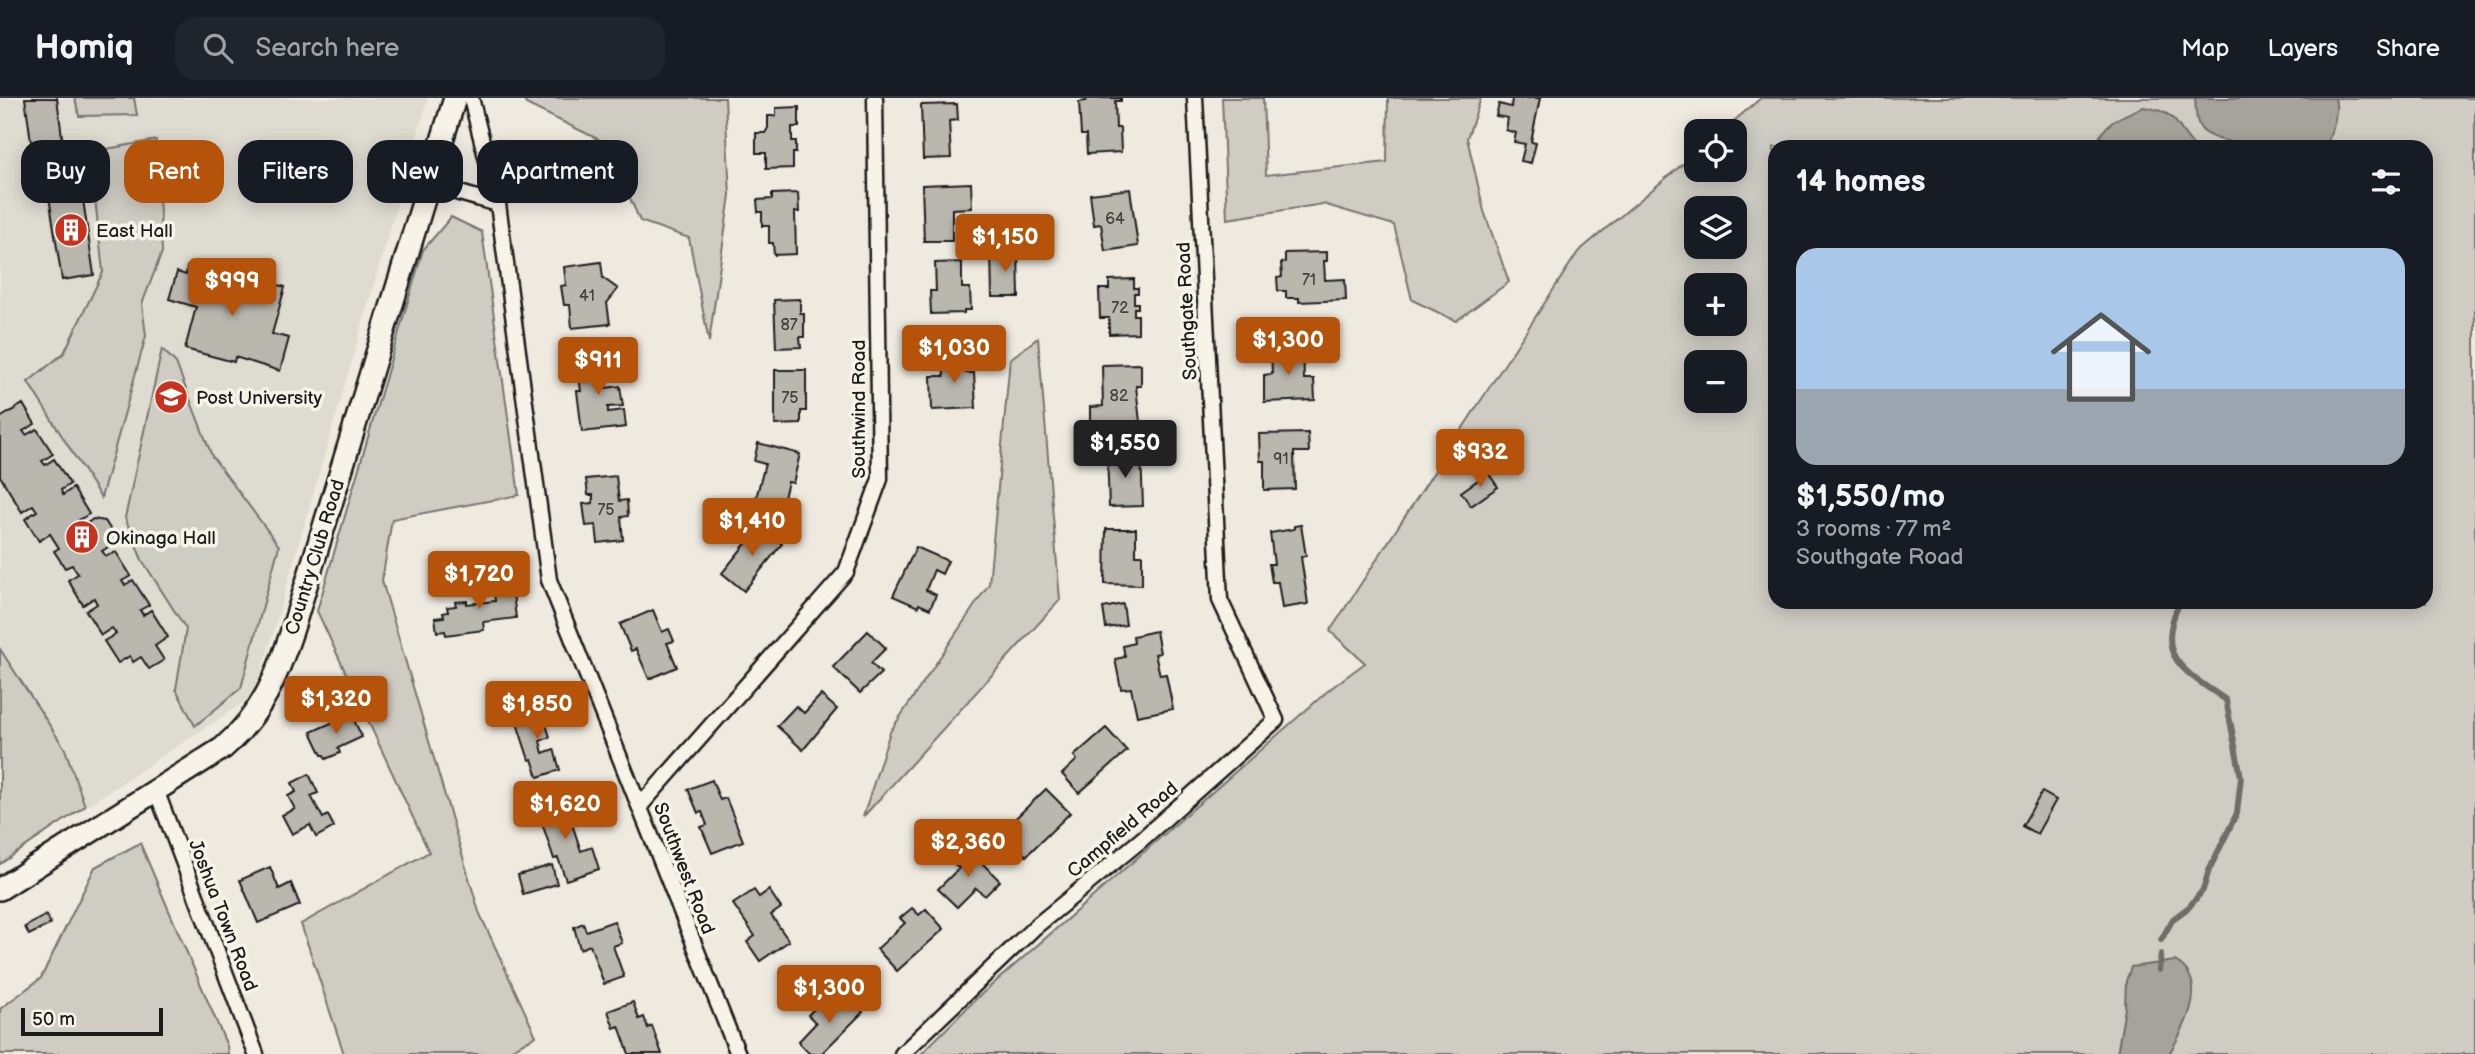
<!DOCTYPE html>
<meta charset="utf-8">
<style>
body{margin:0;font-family:"Balsamiq Sans",sans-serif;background:#20242c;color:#f1f3f6;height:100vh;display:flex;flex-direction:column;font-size:26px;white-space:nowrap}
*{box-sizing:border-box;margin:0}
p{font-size:23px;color:#9ea1a6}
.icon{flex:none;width:38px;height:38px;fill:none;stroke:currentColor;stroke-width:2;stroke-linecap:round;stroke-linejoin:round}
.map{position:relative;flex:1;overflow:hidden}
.drawer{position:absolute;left:1768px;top:42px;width:665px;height:469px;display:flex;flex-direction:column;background:#171b24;border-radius:21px;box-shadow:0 4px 18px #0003}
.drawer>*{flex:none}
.hud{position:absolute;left:21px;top:42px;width:665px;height:63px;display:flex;gap:14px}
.buttons{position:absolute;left:1684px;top:21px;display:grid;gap:14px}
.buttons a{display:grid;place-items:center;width:63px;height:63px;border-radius:14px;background:#171b24;box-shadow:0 4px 18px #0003;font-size:35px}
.scale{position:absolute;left:21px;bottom:18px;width:142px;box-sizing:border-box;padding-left:7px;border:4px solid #1c1c1c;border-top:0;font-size:19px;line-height:24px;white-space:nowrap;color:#1c1c1c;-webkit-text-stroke:5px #f7f3e8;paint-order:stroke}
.price{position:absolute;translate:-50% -60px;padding:0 16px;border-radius:7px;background:#b45309;color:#fff;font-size:23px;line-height:46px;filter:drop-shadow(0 2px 4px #0008)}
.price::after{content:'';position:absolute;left:50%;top:42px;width:21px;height:16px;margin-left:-10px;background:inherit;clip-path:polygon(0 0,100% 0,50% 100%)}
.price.active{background:#222;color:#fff}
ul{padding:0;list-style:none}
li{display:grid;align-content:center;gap:14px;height:371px;padding:0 28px}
li span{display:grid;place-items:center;height:217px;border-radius:21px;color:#555}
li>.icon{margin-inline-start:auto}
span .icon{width:126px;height:126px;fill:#fffc;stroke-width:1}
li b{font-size:30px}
h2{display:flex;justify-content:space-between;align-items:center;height:84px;padding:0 28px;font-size:30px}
.tag{padding:0 24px;border-radius:21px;background:#171b24;box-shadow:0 4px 18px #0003;font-size:24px;line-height:63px}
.tag.active{background:#b45309;color:#fff}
header{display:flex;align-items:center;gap:42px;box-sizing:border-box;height:98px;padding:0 35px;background:#171b24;border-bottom:2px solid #363941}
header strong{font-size:33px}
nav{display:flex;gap:38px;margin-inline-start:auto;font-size:24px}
.search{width:490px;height:63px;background:#20242c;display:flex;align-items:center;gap:18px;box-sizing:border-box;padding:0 24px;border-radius:21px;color:#9ea1a6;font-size:26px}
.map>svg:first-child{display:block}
.built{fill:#dedbd1}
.green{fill:#cfccc3;stroke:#767470;stroke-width:2;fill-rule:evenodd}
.water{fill:#a6a39d;stroke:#6f6d69;stroke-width:2}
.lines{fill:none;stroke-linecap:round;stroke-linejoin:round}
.stream{stroke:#6f6d69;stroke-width:6}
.building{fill:#bab7af;stroke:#1c1c1c;stroke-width:2}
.street-casing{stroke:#1c1c1c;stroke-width:19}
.secondary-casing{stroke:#1c1c1c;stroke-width:26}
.street{stroke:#f7f3e8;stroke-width:14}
.secondary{stroke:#f7f3e8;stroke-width:21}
.labels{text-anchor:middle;stroke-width:7;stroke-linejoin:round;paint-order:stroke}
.number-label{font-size:16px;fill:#444341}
.poi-label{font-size:19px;fill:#1c1c1c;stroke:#f7f3e8;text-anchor:start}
.street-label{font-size:19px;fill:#1c1c1c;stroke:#f7f3e8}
</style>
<header>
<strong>Homiq</strong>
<div class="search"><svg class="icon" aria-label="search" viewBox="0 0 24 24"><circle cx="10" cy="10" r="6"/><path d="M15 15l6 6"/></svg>Search here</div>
<nav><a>Map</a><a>Layers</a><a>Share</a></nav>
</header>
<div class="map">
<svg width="2475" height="956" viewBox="0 0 2475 956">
<rect width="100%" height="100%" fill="#eeeae0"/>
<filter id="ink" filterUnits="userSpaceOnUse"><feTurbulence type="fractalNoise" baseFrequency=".0143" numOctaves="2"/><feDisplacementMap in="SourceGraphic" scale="14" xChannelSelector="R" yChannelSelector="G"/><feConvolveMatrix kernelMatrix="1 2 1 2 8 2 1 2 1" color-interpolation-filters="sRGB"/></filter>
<g filter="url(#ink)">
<polygon class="built" points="0,0 428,0 255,597 0,765"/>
<g class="green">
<polygon points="75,0 134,0 137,17 79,18"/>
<polygon points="523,0 725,0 730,97 709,244 689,140 640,123 606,45 526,6"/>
<polygon points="1222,0 1263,0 1266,77 1387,64 1388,0 1481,0 1467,40 1484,113 1509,184 1456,223 1412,202 1394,127 1323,106 1227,121"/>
<path d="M 1761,0 L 2475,0 L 2475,956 L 921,956 L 977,900 L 1330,591 L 1365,565 L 1330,533 L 1578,154 L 1696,55 L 1696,72 L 1734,72 L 1734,33 L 1722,33 ZM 1774,49 L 2426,49 L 2426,504 L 1774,504 ZM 1696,110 L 1734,110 L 1734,149 L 1696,149 ZM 1696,187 L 1734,187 L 1734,226 L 1696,226 ZM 1696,264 L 1734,264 L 1734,303 L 1696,303 Z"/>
<polygon points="156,42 162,154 142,206 146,238 101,400 28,284 64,255 103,174 90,54"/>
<polygon points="451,119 482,134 519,397 392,421 382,483 479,814 536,938 503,956 344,956 301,826 429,754 317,513 423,152"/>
<polygon points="1038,240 1060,502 863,719 890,634 989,486 1010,261"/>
<polygon points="162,251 176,265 212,358 279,448 241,590 195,628 176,591 186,531 142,462 125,420"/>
<polygon points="0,551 65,651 85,708 0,766"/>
<polygon points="140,745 227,948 228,956 0,956 0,911 41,880 95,769"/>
</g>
<g class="water">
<path d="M 2195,0 L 2335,0 C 2339,15 2332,32 2327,46 L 2321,49 C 2296,49 2219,51 2202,32 C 2195,24 2196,10 2195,0 Z"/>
<path d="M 2144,9 C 2179,14 2174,27 2195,49 L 2096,49 C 2101,25 2123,17 2144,9 Z"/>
<path d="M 2175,863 C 2211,883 2185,929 2169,956 L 2117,956 L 2125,910 L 2126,883 L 2131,869 Z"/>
</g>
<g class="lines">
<g class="stream">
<path d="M 2161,842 L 2173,821 L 2189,809 L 2203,792 L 2209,772 L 2237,715 L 2241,679 L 2226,602 C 2184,573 2153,559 2180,504"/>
<polyline points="2159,872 2161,856"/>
</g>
</g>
<g class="building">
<polygon points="25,0 57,0 64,54 33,58"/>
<polygon points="1086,0 1121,0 1121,3 1115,3 1116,30 1120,30 1121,54 1087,56 1086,37 1081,37 1079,4 1086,3"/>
<polygon points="1512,0 1540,0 1531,44 1536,45 1531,65 1521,63 1525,46 1514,44 1516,35 1506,32 1508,20 1496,18 1499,6 1511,9"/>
<polygon points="957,6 958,22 949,23 951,60 923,61 921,7"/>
<polygon points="799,9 799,29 792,29 792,43 796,43 796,55 793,55 793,70 766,71 766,55 756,55 756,35 765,35 768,30 768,18 776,18 776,10"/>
<polygon points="561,64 564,95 535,97 532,66"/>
<polygon points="602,68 604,86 581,88 580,70"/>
<polygon points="80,81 94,177 62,182 47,86"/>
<polygon points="971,85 972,110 952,111 952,143 924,143 922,87"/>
<polygon points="1130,91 1138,148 1105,153 1101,126 1094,127 1090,96"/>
<polygon points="798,95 799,114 795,114 796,156 774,157 773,145 769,145 769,128 762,128 762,114 758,114 757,102 772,101 772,96"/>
<polygon points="1018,153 1019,199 992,199 991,154"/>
<polygon points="1327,154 1327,163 1324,163 1325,182 1345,181 1346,202 1299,204 1299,200 1286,200 1286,193 1278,193 1277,180 1282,179 1281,165 1285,164 1285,155"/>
<polygon points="601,164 603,180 618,191 607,205 610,226 572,230 570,207 564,207 561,188 566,187 564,169"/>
<polygon points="962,164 962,190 970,190 971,212 964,212 964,215 931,216 930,193 936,193 935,165"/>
<polygon points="187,169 249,187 251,179 285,189 272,236 289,240 280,273 235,259 234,264 185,251 196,209 169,201 177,174 186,177"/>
<polygon points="1134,181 1134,190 1138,190 1138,195 1134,195 1134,205 1138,205 1138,210 1134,210 1134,217 1138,217 1138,235 1109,236 1109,220 1100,220 1099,191 1109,191 1109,182"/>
<polygon points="800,201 800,215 804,215 804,239 800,239 801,249 776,250 774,202"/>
<polygon points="1303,249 1304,281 1314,281 1315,302 1264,304 1264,277 1272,276 1271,250"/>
<polygon points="965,255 966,275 974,275 976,310 932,312 931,278 944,278 943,256"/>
<polygon points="601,256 605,290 620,288 623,308 608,309 608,314 624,312 626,329 582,334 577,293 581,293 576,259"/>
<polygon points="1141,266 1141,288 1136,288 1140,324 1090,325 1090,309 1103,308 1102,267"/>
<polygon points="775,272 806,272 806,313 801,313 801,326 775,327"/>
<polygon points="23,306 35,326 23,333 26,337 37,331 53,356 42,363 45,367 54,361 70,386 61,392 63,397 73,390 89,416 79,422 83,428 93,421 105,423 112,434 110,448 102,453 106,458 116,454 131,478 122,483 125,487 133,482 149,507 140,512 143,517 151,512 168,539 155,548 164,562 149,571 141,559 133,564 130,558 118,565 104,543 116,536 112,530 101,537 86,513 97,506 94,500 83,507 68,482 78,476 72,467 65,470 54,453 59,450 50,436 39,443 25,421 37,413 33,407 22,414 0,378 0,320"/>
<polygon points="1308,335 1309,354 1294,354 1295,391 1264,392 1264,363 1260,363 1259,336"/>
<polygon points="758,345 800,356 793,385 788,384 782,407 756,400 765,366 754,363"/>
<polygon points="1141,354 1143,408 1109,409 1107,355"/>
<polygon points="1488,375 1498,389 1471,408 1461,394"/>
<polygon points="616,378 619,403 627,402 628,418 621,419 623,442 598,445 596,427 586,428 583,406 593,405 593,397 588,397 586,381"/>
<polygon points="1301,427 1306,458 1301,459 1308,506 1282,510 1278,484 1272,484 1269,466 1274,466 1270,435 1294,431 1294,428"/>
<polygon points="760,428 782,446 744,493 722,475"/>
<polygon points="1106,431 1136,431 1136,457 1142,457 1142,487 1105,486"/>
<polygon points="916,449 948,463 942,476 934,472 926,492 936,497 930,511 919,506 918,509 893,498"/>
<polygon points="511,479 516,520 483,524 484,532 446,537 445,533 437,534 435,520 444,519 443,515 448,514 447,509 456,508 455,504 467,503 467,506 495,503 492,481"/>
<polygon points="1123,506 1126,527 1106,530 1103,510"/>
<polygon points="653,512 662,534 669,531 674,543 667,545 677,569 649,581 636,551 631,553 620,526"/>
<polygon points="868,533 886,550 871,565 881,575 860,595 833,569"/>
<polygon points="1156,533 1160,555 1155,556 1160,577 1166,576 1173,611 1137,618 1131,590 1121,591 1115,561 1125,559 1123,548 1134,545 1133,538"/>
<polygon points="821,597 837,611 803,652 777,628 796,608 804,615"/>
<polygon points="540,608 550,639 540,643 543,655 554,651 560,672 538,679 532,661 529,662 514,616"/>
<polygon points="351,616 362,639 338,650 340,655 326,661 324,657 322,657 311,634"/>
<polygon points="1106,630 1127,653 1079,695 1062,676 1077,662 1074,658"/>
<polygon points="309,676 318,695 311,698 323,720 328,717 334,729 316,739 310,727 292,736 282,717 295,711 288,698 296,694 292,685"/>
<polygon points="712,682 720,702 726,700 743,743 712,755 701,729 707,727 702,714 698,715 688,691"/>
<polygon points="1046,691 1070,715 1026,758 1002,733"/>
<polygon points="2042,694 2056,702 2037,736 2022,728"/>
<polygon points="560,700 566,719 563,720 567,731 573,729 581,753 592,749 599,771 566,782 558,760 554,761 542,725 538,727 534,714 541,712 540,707"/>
<polygon points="967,750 1000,783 985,798 976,790 957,809 938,791 959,770 953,765"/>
<polygon points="552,767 557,786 523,796 518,777"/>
<polygon points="270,769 279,791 291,785 300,807 258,825 240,782"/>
<polygon points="754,792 759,799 769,792 781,810 771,817 789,843 760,863 747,844 755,838 733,806"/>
<polygon points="912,810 919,817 926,811 944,831 897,873 877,851 905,825 900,820"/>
<polygon points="46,817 51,826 29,837 25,829"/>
<polygon points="614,823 622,845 613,848 624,879 604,886 590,847 580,851 574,829 583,825 586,833"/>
<polygon points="845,897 863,914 821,956 810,956 798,944 816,925 808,917 820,905 828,914"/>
<polygon points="633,904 639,921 644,919 648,930 652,928 662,956 629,956 619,928 614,930 608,913"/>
</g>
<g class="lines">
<g class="street-casing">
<g id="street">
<polyline points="471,0 498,106 549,482 738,956"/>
<polyline points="428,86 498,106"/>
<polyline points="156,692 256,956"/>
<polyline points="640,708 846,474 880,381 875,0"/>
<polyline points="902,956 1035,829 1141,742 1276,622 1220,502 1195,0"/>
</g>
</g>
<g class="secondary-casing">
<path id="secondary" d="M 0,791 L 223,650 C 263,615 277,578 293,530 L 455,0"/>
</g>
<use href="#street" class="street"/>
<use href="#secondary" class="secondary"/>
</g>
</g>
<defs>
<g id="building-disc" transform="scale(1.75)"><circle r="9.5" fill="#c8321e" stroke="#f7f3e8"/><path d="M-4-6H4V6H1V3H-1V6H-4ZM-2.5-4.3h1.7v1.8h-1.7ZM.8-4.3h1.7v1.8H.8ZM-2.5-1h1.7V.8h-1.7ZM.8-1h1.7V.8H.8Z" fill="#fff"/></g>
<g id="university-disc" transform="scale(1.75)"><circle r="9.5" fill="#c8321e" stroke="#f7f3e8"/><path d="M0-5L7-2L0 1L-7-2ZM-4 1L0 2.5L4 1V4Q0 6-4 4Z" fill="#fff"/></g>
</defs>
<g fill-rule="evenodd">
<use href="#building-disc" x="71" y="132"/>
<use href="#university-disc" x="171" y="299"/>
<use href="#building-disc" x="82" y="439"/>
</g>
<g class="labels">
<g class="number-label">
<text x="1115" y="126">64</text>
<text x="1309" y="187">71</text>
<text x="587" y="203">41</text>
<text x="1120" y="215">72</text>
<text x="789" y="232">87</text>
<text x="1119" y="303">82</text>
<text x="790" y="305">75</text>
<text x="1281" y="366">91</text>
<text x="606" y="417">75</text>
</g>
<g class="poi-label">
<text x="96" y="139">East Hall</text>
<text x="196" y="306">Post University</text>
<text x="106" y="446">Okinaga Hall</text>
</g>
<g class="street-label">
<text transform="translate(1186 213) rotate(-93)" y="7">Southgate Road</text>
<text transform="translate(858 311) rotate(-90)" y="7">Southwind Road</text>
<text transform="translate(314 459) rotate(-73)" y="7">Country Club Road</text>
<text transform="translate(1122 731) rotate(-40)" y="7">Campfield Road</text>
<text transform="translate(685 770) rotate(69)" y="7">Southwest Road</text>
<text transform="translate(224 817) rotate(69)" y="7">Joshua Town Road</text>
</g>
</g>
</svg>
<div class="buttons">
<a><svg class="icon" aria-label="locate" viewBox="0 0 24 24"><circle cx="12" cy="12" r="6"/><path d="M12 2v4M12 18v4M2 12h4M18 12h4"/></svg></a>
<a><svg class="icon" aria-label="layers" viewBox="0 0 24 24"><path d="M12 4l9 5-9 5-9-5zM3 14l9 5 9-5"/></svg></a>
<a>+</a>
<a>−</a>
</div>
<div class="scale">50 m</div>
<b class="price" style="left:1005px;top:176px">$1,150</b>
<b class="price" style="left:232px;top:220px">$999</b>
<b class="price" style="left:1288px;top:279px">$1,300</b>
<b class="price" style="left:954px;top:287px">$1,030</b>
<b class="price" style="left:598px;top:299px">$911</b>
<b class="price active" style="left:1125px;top:382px">$1,550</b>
<b class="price" style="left:1480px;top:391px">$932</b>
<b class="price" style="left:752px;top:460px">$1,410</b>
<b class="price" style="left:479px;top:513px">$1,720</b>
<b class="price" style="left:336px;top:638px">$1,320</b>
<b class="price" style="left:537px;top:643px">$1,850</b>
<b class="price" style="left:565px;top:743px">$1,620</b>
<b class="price" style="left:968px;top:781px">$2,360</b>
<b class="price" style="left:829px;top:927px">$1,300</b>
<div class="hud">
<a class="tag">Buy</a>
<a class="tag active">Rent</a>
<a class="tag">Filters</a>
<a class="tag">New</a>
<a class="tag">Apartment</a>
</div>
<section class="drawer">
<h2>14 homes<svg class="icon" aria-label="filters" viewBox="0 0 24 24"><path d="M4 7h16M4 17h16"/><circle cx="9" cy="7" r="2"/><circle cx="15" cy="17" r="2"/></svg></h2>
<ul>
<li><span style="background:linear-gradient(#a9c7e8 65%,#9aa5b1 0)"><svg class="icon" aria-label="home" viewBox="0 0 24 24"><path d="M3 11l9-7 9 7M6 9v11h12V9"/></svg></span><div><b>$1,550/mo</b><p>3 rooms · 77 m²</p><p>Southgate Road</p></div></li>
</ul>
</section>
</div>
